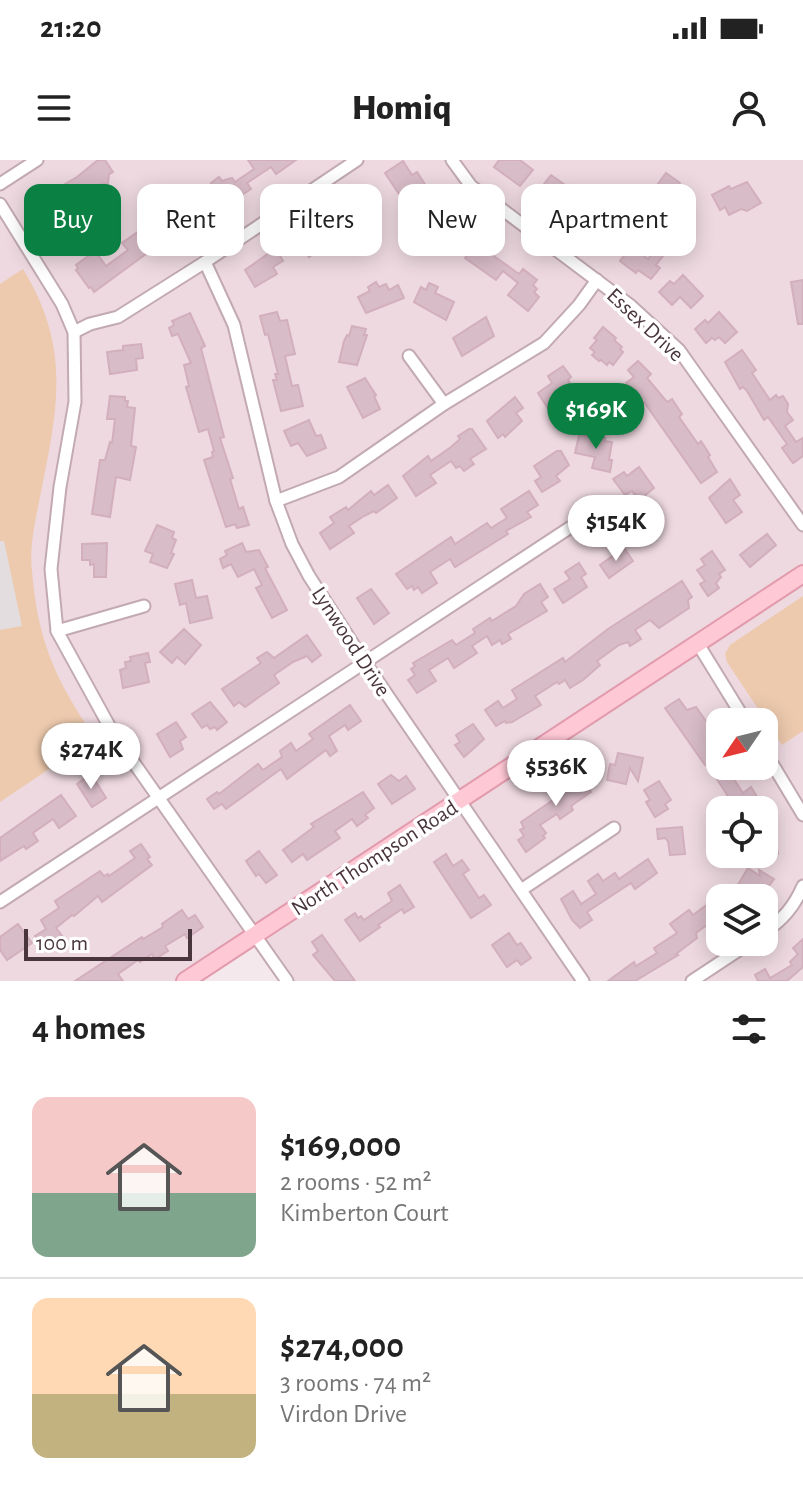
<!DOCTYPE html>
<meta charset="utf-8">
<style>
body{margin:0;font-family:"Alegreya Sans",sans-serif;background:#f2f2f2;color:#222;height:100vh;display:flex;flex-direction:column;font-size:30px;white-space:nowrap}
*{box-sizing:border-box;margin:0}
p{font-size:26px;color:#767676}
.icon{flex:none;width:44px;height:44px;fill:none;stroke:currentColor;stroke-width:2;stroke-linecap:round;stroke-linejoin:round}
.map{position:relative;height:821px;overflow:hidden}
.drawer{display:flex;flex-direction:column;background:#fff;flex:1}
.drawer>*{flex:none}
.top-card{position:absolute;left:24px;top:24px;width:756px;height:72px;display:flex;gap:16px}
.needle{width:52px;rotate:235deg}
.tools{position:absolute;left:706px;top:548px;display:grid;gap:16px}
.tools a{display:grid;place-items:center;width:72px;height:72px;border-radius:16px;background:#fff;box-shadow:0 4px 20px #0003;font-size:40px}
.scale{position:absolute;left:24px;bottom:20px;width:168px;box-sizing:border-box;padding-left:8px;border:4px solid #49363d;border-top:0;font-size:22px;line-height:28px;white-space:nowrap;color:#49363d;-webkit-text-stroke:6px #fff;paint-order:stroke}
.price{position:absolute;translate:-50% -68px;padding:0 18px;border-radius:28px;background:#fff;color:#222;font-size:26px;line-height:52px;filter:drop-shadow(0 2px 4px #0008)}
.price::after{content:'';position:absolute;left:50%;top:48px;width:24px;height:18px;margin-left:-12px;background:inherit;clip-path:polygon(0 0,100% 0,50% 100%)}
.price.on{background:#0b8043;color:#fff}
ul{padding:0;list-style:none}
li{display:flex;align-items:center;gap:24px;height:200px;padding:0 32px}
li+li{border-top:2px solid #e0e0e0}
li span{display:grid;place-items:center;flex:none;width:224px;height:160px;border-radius:16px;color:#555}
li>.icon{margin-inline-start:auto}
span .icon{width:96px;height:96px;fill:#fffc;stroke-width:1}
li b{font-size:34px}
h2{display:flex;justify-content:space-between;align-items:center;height:96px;padding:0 32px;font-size:34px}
.chip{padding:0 28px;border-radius:16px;background:#fff;box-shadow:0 4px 20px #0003;font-size:28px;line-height:72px}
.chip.on{background:#0b8043;color:#fff}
.status{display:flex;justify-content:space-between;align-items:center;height:56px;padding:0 40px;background:#fff;direction:ltr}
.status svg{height:22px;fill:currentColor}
header{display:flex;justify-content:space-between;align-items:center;height:104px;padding:0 32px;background:#fff;font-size:36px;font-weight:800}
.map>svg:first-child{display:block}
.residential{fill:#eed9e0;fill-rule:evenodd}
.green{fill:#edcaae}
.parking{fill:#e3dddf}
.building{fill:#d8bcc7;stroke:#d3afbd;stroke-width:2}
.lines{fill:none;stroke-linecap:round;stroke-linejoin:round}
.street-casing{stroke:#c2a9b2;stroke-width:15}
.secondary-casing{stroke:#e29aad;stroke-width:20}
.street{stroke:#fff;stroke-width:11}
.secondary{stroke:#ffc8d5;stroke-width:16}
.labels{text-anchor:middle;stroke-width:7;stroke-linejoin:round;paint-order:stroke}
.street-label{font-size:22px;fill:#49363d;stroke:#fff}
</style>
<div class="status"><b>21:20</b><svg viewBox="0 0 49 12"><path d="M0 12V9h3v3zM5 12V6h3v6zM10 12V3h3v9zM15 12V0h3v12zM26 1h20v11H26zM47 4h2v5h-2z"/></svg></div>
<header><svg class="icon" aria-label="menu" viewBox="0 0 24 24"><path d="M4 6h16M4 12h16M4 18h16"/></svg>Homiq<svg class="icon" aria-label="person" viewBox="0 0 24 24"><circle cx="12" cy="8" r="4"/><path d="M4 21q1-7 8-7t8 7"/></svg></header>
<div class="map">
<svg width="803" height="821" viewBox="0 0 803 821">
<rect width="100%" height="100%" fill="#f5e8ec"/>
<path class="residential" d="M 0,0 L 803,0 L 803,821 L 287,821 L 254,776 L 185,821 L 0,821 ZM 720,562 L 764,562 L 764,606 L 720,606 ZM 720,650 L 764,650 L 764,694 L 720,694 ZM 720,738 L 764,738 L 764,782 L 720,782 Z"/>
<g class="green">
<path d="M 23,109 C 71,188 58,247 41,332 C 36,358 29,385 32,411 C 38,482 55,519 95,578 L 0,642 L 0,124 Z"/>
<polygon points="803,436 803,571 782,585 727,502 725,494 730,485"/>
</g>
<polygon class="parking" points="0,381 4,381 22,466 0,470"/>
<g class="building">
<polygon points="98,0 105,0 113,12 109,14 108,23 97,25 87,31 83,26 68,35 71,41 48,56 38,40 77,17"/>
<polygon points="248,0 296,0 276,14 271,7 247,23 251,29 180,75 168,58 170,57 166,52 173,47 177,52 186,47 214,27 211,23 219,17 222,21 232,18 235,22 254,9"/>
<polygon points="499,0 520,0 533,10 520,26 494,7"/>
<polygon points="403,1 412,15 417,12 428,29 405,43 385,13"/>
<polygon points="666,13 680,23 674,33 684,40 674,55 656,42 665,29 658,24"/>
<polygon points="551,15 568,27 570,25 582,36 573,49 588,60 594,52 613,66 609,71 615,75 604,90 588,78 591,74 571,59 568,63 540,41 542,37 537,33"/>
<polygon points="747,22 761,43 747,51 741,49 729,55 725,47 720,50 712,35 729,26 731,29"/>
<polygon points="366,31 378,47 347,68 342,62 324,73 328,79 314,88 316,92 309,97 306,92 304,94 293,79 322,56 325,61 349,44 346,40 359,32 361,34"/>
<polygon points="436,42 463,66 447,83 431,69 435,65 425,54"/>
<polygon points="149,64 166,84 152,94 150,91 94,132 91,127 89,128 76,110 78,108 76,105 95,91 106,106 128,90 122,83"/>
<polygon points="480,77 496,88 491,94 519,114 523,109 537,120 533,125 537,129 534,132 539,137 528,151 508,135 518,123 503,111 496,120 465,98"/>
<polygon points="631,86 648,99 655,90 663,96 656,105 660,108 651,119 638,110 636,113 620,101"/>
<polygon points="276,88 283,101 273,107 277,114 255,127 245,110"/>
<polygon points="683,115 703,136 691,148 680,137 672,145 659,132 670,121 674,124"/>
<polygon points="803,120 803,164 798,164 791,122"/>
<polygon points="376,122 379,127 386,124 389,130 398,125 404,138 366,153 358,137 370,131 368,127"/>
<polygon points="429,123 438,127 435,133 454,142 446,160 414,142 421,127 426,130"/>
<polygon points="277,152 280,161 287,160 295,194 285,196 292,226 298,225 303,246 281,251 273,220 277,220 275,214 278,214 268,174 265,175 260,156"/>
<polygon points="719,152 737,172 725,183 719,177 715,180 712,178 706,183 695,169 705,160 708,163"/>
<polygon points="190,153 205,186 201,188 224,277 220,278 233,318 230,319 239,349 243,347 249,365 237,368 235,364 226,367 212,325 204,300 213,297 212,292 214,291 208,269 199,272 186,227 189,226 184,205 191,203 178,174 172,176 169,168 174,165 172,161"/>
<polygon points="486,157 494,176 462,196 453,178"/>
<polygon points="352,166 366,169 364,175 367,175 357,205 339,202 344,181 347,175 349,176"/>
<polygon points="603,167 616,178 614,180 622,187 620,189 623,192 613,205 609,202 607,205 601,200 599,201 592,195 595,192 590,188 597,180 594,178"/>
<polygon points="141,184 143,198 136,199 137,210 110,214 107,192 123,190 123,186"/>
<polygon points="742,190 756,210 752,213 770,240 776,235 778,238 783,236 788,244 787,252 793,260 785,266 796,282 803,278 803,296 793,303 782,288 787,284 768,257 764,260 747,231 743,227 740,229 725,202"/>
<polygon points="638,201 651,214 647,218 667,242 672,239 682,254 679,257 698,284 701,281 710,295 708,297 717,312 701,323 644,242 642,244 626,223 634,217 628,210"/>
<polygon points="563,206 571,217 568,220 576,231 549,250 538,233 552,223 548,216"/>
<polygon points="365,218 376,235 374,236 380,249 363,258 347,227"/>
<polygon points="110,236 125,237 125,241 128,241 127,247 135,248 131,286 136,287 130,320 116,317 110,357 92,354 100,300 105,300 110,282 112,283 115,259 107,259"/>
<polygon points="515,237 523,248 516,253 522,261 505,277 503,274 498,278 487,261"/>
<polygon points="309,260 316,276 321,275 326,288 307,296 298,283 291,286 284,271"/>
<polygon points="469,269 472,269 486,289 470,299 474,304 464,311 460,306 456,308 451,301 430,315 436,323 416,336 403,316 428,296 431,301 451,287 460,279 458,276"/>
<polygon points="579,275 605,278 604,281 612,282 609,300 612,300 610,312 592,308 595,297 575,293"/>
<polygon points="557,291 561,291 569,305 556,316 560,321 542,332 535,321 541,317 534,306"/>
<polygon points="639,307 654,328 639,340 632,331 625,335 613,319 624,312 627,316"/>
<polygon points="730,319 740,335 733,340 742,352 726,363 709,338"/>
<polygon points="388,325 397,338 376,353 374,351 364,356 349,366 354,373 330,389 320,373 334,363 330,357 346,347 348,350 371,331 374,335"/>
<polygon points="529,331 538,345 527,352 531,357 506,371 508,374 455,407 450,399 430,412 437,423 422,433 418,427 414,430 412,426 407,429 396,414 451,377 455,384 487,363 491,368 507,358 501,349"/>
<polygon points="646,349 660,351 656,380 633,380 637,356 653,359"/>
<polygon points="157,365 174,372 172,378 176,380 171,393 174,394 167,408 150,402 153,394 145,391"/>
<polygon points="767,374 776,385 750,407 740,395"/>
<polygon points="107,383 106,417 94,417 94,404 90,405 90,400 82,400 82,384"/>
<polygon points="242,383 246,392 259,390 268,407 265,408 287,450 272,458 256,428 262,425 254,409 238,417 231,404 223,408 220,399 227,395 225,391"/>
<polygon points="624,388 633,401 609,418 600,405"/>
<polygon points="712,391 725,410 719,414 721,417 716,423 719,428 708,436 700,424 705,421 697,410 705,405 701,399"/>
<polygon points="579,403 586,414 581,417 587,427 563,443 554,429 570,419 565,412"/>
<polygon points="192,420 196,438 207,436 212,458 190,463 186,443 180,445 175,424"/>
<polygon points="682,421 692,437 688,440 689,448 659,468 650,460 635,470 641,479 630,486 628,482 619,485 597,501 600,505 583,520 570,528 565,520 559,524 557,522 535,536 541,545 512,562 506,563 505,561 496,566 485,550 498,541 503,548 517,539 512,530 563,498 565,502 608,469"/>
<polygon points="540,424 548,437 541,442 547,451 508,474 511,479 502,484 500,480 492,485 487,476 472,486 477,493 454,508 448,498 429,510 436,521 417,533 408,520 415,515 411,509 415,506 413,503 452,480 456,485 475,473 473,469 490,458 492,461 516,446 524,434"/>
<polygon points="371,429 389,453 374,464 357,438"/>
<polygon points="184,469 201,485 185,504 177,497 172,503 160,492"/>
<polygon points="307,475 321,495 312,502 307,496 293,502 274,515 279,523 245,547 239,542 234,546 222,529 261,503 257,498 267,492 274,498"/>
<polygon points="148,493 150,502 145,503 149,522 123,528 120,510 126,508 125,502 131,501 130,497"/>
<polygon points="679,539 687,550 696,547 717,577 711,581 720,596 720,606 741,606 730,613 743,633 751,627 759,640 755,645 758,650 737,650 707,604 705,605 665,548"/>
<polygon points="210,542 227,562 217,570 215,567 210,569 207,565 202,568 192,554"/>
<polygon points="350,545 361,561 348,570 345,565 329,576 337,591 330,596 326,590 287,619 281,609 226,649 222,644 214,649 207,639 217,632 219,634 258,604 263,610 282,597 280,591 291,583 296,591 313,579 309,574"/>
<polygon points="176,562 186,577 180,581 183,589 170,597 157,574"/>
<polygon points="473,564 484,579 464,597 455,585 460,582 456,575"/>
<polygon points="618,593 643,598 638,621 630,608 626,624 607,620 610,604 615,605"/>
<polygon points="585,604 597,620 587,627 591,632 571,646 573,650 560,659 557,654 540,665 546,673 543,676 545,678 526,692 518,680 524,676 520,670 524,668 521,662 575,625 569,616"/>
<polygon points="91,614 106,638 92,647 77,624"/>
<polygon points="391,615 399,621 406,616 415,629 392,644 378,624"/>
<polygon points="659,621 671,640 665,644 668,649 655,657 646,642 650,640 644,630"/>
<polygon points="363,632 374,648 365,655 368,658 357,666 352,659 335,671 340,678 307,700 303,694 292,702 283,690 314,667 311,664"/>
<polygon points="61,635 76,656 59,668 53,659 33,673 38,681 26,689 24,686 0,701 0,678"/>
<polygon points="682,667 685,694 670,695 668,681 665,678 658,679 657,669"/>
<polygon points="774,668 778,694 764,696 764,669"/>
<polygon points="141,684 150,697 147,699 152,705 102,742 98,736 74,756 72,755 56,768 63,777 45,789 35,776 46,769 41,760 59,748 55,741 100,711 104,716 108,714 109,716 135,698 130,691"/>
<polygon points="259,691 277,715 266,723 259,714 256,716 246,701"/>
<polygon points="446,694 453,706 462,700 469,710 463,714 479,738 484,735 491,745 471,758 434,702"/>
<polygon points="648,699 657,713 635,729 631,723 587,752 592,760 580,768 572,760 561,739 573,731 581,744 596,734 588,721 598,714 603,721 615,713 619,719"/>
<polygon points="748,708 760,716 759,710 774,719 760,738 730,738"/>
<polygon points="400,725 414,747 404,753 402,749 378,765 380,767 360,781 345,760 355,753 358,758 361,756 364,760 392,741 388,733"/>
<polygon points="720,735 720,768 714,760 696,773 697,778 676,794 678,795 635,821 608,821 634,802 636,806 657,793 654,788 677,773 670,764 689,750 693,755"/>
<polygon points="182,750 188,759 195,755 203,767 187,778 185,774 165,786 168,791 155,799 152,794 140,802 138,800 118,814 123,821 75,821 142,777 143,779 163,767 162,764"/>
<polygon points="18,764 32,783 7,800 0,790 0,777"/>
<polygon points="509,773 517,785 521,783 531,798 521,805 517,800 507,807 492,785"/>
<polygon points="322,775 355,821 335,821 313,795 318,791 312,782"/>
<polygon points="803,779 803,807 787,821 758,821 755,815 765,809 770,818 792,805 790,802 798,794 793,788"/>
</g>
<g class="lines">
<g class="street-casing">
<g id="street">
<polyline points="452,0 471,26 631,146 679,190 803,365"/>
<polyline points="0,24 37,0"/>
<polyline points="0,44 62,144 74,172 75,242 60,327 51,409 57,471 113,573 287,821"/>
<polyline points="205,102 234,165 276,341 292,384 309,416 364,501 583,821"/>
<polyline points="74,172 90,164 118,157 205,102 357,0"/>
<polyline points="409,196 444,244"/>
<polyline points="276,341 339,317 444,244 544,183 579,145 597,120"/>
<polyline points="57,471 144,446"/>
<polyline points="698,484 746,562"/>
<polyline points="764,590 803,655"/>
<polyline points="521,730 614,668"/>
<polyline points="0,742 586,357"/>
<path d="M 764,773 C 783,759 794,747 803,726"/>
<polyline points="692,821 751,782"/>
</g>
</g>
<g class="secondary-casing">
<polyline id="secondary" points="185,821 803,414"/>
</g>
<use href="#street" class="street"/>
<use href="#secondary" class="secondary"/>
</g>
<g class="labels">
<g class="street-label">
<text transform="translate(646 164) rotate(43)" y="8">Essex Drive</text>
<text transform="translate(352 481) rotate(57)" y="8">Lynwood Drive</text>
<text transform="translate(374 697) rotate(-33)" y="8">North Thompson Road</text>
</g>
</g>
</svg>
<div class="tools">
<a><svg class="needle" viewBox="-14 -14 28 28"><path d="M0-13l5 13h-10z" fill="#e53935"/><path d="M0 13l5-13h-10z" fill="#767676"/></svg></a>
<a><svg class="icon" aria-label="locate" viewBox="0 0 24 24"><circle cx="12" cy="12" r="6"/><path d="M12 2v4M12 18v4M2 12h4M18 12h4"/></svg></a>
<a><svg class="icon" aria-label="layers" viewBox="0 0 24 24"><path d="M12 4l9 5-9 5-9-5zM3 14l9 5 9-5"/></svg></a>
</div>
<div class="scale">100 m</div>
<b class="price on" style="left:596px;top:291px">$169K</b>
<b class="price" style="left:616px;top:403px">$154K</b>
<b class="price" style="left:91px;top:631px">$274K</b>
<b class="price" style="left:556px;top:648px">$536K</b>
<div class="top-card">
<a class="chip on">Buy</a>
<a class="chip">Rent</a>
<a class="chip">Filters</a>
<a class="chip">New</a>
<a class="chip">Apartment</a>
</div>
</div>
<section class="drawer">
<h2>4 homes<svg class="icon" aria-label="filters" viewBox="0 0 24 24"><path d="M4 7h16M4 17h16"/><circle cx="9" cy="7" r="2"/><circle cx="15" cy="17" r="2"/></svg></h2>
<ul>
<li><span style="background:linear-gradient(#f6c9c9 60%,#7fa58c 0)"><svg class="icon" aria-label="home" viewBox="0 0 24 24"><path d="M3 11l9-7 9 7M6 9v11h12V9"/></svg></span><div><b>$169,000</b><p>2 rooms · 52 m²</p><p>Kimberton Court</p></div></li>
<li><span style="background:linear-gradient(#ffd9b3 60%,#c2b280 0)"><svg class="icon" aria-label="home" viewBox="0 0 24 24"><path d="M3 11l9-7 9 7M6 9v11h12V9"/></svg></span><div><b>$274,000</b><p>3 rooms · 74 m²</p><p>Virdon Drive</p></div></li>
</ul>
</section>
